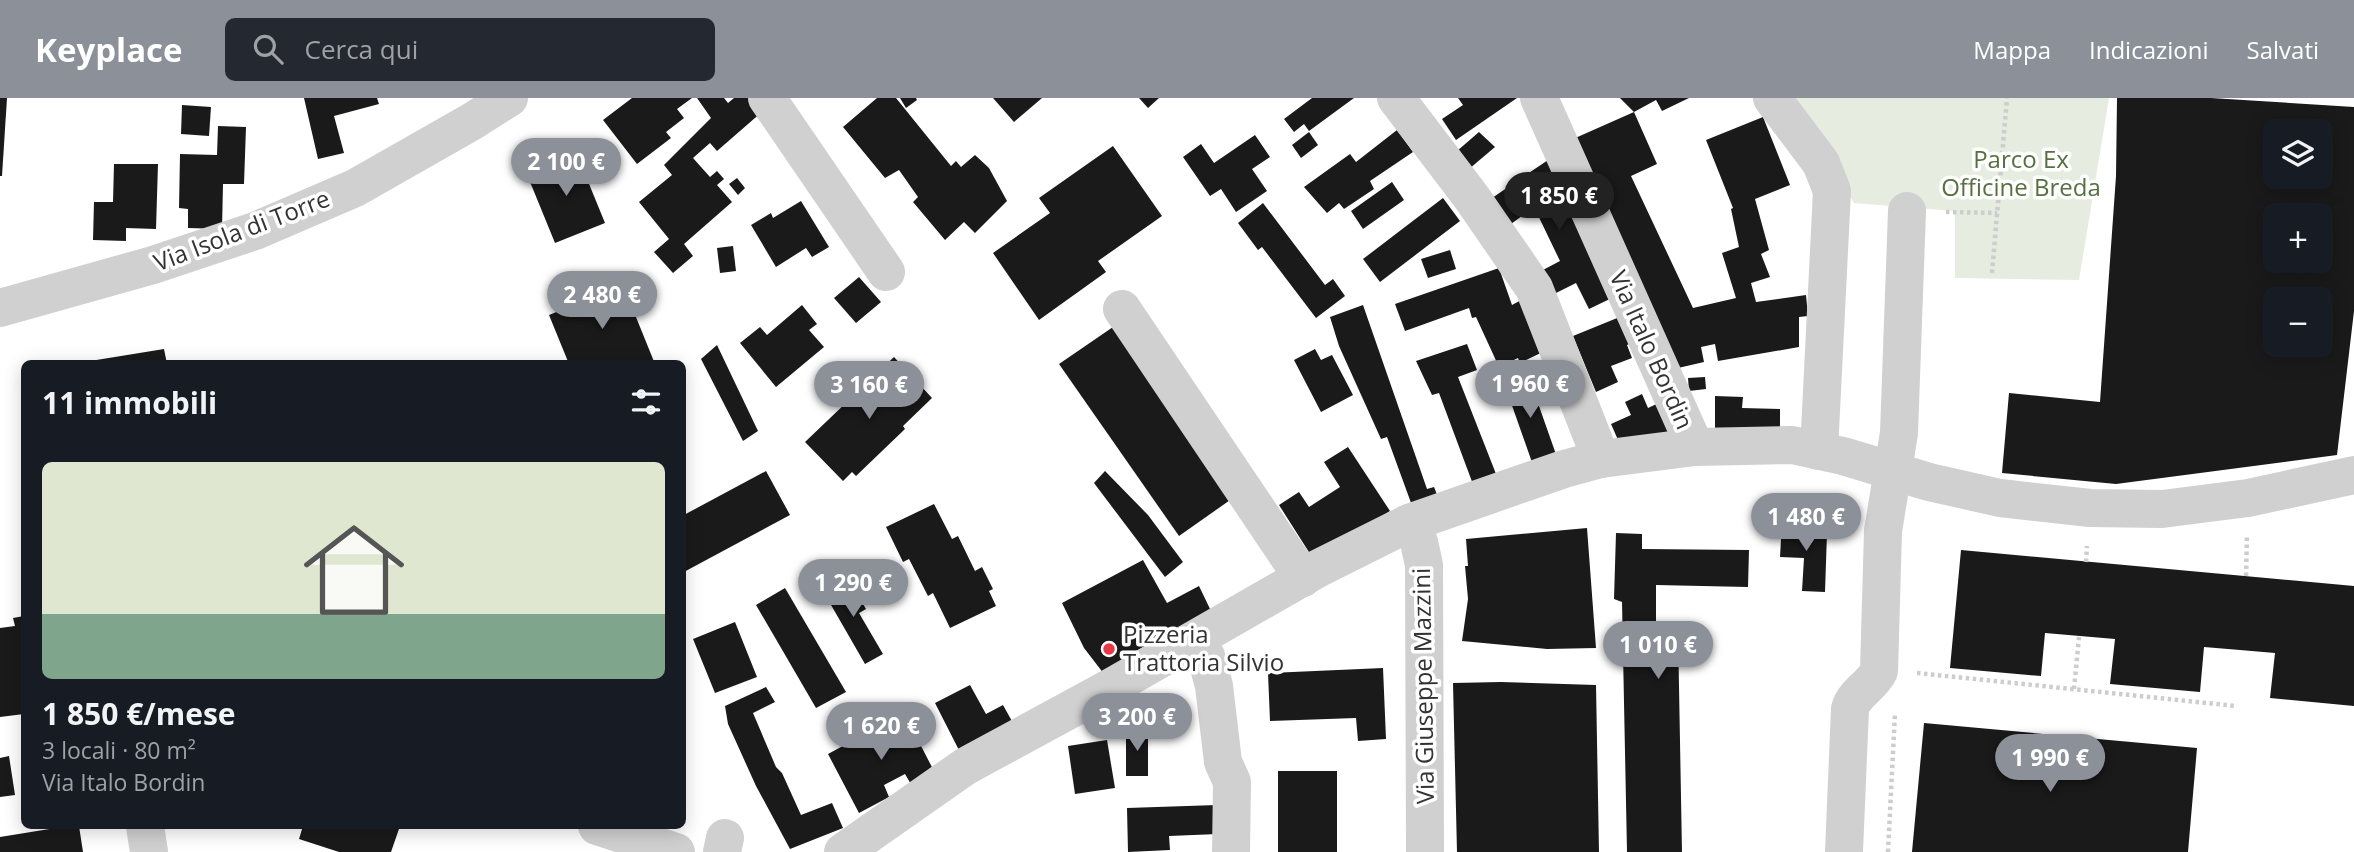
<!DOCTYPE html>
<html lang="it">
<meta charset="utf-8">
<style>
body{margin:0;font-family:"Open Sans",sans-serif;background:#242831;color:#f1f3f6;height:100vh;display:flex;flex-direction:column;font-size:26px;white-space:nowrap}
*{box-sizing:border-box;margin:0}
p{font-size:23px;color:#9ea1a6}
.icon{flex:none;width:38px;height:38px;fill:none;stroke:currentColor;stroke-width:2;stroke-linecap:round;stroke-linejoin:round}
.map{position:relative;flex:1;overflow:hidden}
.details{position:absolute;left:21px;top:262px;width:665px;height:469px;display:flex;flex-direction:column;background:#171b24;border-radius:10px;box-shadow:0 4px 18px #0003}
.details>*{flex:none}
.fabs{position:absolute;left:2263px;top:21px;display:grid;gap:14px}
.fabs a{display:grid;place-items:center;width:70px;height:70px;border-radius:10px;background:#171b24;box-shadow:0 4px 18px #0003;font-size:35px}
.price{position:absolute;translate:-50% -60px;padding:0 16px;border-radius:24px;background:#8c9099;color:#fff;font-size:23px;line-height:46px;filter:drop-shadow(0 2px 4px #0008)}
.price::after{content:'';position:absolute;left:50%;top:42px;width:21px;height:16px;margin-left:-10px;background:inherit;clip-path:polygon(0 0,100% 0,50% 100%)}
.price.current{background:#222;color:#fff}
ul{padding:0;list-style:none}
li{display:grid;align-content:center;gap:14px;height:371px;padding:0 21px}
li+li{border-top:2px solid #363941}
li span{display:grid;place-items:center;height:217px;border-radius:10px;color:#555}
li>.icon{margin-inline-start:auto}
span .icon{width:126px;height:126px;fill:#fffc;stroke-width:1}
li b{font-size:30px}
h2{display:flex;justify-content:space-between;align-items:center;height:84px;padding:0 21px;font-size:30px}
header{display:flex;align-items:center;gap:42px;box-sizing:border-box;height:98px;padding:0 35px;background:#8c9099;color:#fff}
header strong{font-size:33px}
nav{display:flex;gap:38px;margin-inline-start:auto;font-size:24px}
.search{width:490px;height:63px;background:#242831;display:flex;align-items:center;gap:18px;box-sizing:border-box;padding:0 24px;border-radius:10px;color:#9ea1a6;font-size:26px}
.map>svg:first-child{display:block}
.green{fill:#e6ecdf}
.building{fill:#1a1a1a;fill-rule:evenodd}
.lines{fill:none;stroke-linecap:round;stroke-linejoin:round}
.path{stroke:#cdcdcd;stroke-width:4.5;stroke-dasharray:3.5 3.5;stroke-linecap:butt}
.minor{stroke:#d0d0d0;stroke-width:38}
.poi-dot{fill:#e63946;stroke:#fff;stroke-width:2.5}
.labels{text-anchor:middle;stroke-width:7;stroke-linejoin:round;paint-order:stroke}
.park-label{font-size:24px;fill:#56703f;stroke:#fff}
.street-label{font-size:24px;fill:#333;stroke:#fff}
.poi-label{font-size:24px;fill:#333;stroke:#fff;text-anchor:start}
</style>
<header>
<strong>Keyplace</strong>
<div class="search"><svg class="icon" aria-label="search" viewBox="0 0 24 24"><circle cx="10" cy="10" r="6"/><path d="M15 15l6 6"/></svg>Cerca qui</div>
<nav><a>Mappa</a><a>Indicazioni</a><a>Salvati</a></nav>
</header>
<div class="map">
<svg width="2354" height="754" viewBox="0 0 2354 754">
<rect width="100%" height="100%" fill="#fff"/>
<polygon class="green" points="1788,0 2109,0 2079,182 1955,180 1955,113 1854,105"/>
<g class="building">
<polygon points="0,0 7,0 2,78 0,78"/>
<polygon points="304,0 377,0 379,6 334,18 344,55 318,61"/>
<polygon points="632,0 692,0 677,11 684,20 666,34 671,40 637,66 603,22"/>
<polygon points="697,0 724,0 728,5 734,0 753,0 763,13 717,53 710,45 693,60 710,79 717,73 724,81 717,87 732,104 684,146 693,158 673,175 654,154 669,141 639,104 672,77 664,67 711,20"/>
<polygon points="877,0 896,0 951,68 956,63 961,69 975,57 989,70 1007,103 975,135 964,124 945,142 913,104 918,99 899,72 885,80 843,29"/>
<polygon points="900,0 916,0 917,2 906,10"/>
<polygon points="993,0 1042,0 1014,24"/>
<polygon points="1139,0 1159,0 1148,10"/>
<polygon points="1312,0 1354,0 1309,33 1304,26 1294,34 1284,21"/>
<polygon points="1458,0 1517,0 1456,42 1442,21 1463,7"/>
<polygon points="1620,0 1689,0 1662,13 1656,2 1634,14"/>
<path d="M 2117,0 L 2211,0 L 2354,9 L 2354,213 L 2337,357 L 2116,386 L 2002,375 L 2009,295 L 2100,304 L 2116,78 ZM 2275,33 L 2320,33 L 2320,79 L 2275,79 ZM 2275,117 L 2320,117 L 2320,163 L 2275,163 ZM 2275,201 L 2320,201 L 2320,247 L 2275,247 Z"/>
<polygon points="182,7 211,9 209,38 181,36"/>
<polygon points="1634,14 1657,66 1631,78 1693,210 1736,200 1722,155 1739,149 1731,111 1733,110 1706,42 1763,19 1790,87 1755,101 1769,152 1761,156 1770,179 1751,185 1756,204 1806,197 1808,218 1799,219 1799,249 1718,263 1715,246 1701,249 1704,264 1678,270 1573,41"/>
<polygon points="218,28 246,29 244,86 223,86 222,131 188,130 188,111 179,110 180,56 217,57"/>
<polygon points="1397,32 1413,54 1370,83 1374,91 1344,111 1339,105 1327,115 1304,89 1350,56 1356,64"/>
<polygon points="1309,34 1318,47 1301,60 1292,47"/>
<polygon points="1479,34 1495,49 1469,71 1457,53"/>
<polygon points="1255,37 1270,59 1252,71 1267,93 1236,114 1221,91 1210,98 1183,59 1201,46 1214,65"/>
<polygon points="1113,48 1162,118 1098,163 1106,174 1039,222 993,155 1050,115 1039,100"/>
<polygon points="576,54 605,125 555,145 526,74"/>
<polygon points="1554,58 1616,198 1589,211 1576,185 1552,197 1541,173 1560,163 1534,109 1511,126 1492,100"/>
<polygon points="114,66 158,66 156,131 126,130 126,143 93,142 94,104 113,104"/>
<polygon points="737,80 745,90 738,97 729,86"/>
<polygon points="1392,84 1404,102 1363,131 1351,113"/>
<polygon points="1443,100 1460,123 1380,184 1363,161"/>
<polygon points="801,103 829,149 812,159 806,150 776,169 751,127 771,115 773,120"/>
<polygon points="1263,105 1325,187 1333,181 1345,198 1316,220 1262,149 1258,152 1238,125"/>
<polygon points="733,148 736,173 720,175 717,150"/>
<polygon points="1450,152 1456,171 1428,180 1421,161"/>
<polygon points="1499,170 1512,207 1523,201 1547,252 1520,265 1518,260 1499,269 1476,219 1472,220 1469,210 1405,233 1395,206"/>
<polygon points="859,179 881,204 856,225 834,200"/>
<polygon points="623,187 655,266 569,266 549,217"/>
<polygon points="802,207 817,226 809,232 824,249 776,289 740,245 760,229 767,237"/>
<polygon points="1363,207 1427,391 1434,389 1440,404 1414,413 1387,339 1381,341 1339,248 1330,219"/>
<polygon points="1627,216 1638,242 1627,247 1632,260 1611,268 1618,284 1596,294 1573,238"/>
<polygon points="1113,229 1233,400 1179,438 1059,266"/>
<polygon points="1467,246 1477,272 1458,279 1498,381 1474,389 1439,295 1432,297 1416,263"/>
<polygon points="717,247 758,333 743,343 701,261"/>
<polygon points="164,251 167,266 78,266 78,265"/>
<polygon points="1315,251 1321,262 1332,257 1353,297 1321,314 1294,262"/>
<polygon points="894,259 932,300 903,328 905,331 856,378 852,374 843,383 805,344"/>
<polygon points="1527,274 1558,362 1534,370 1503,282"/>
<polygon points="1705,279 1706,291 1689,293 1688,280"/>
<polygon points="1642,296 1648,310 1667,301 1684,342 1622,351 1611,326 1631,317 1625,304"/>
<polygon points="1715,298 1743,299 1742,310 1780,311 1780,338 1715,336"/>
<polygon points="1348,349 1390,413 1314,462 1279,407 1299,394 1309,409 1340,389 1324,364"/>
<polygon points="766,373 790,417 682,475 682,418"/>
<polygon points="1105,373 1148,417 1183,464 1165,479 1094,385"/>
<polygon points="934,406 952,441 958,438 975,473 982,469 993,491 989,493 996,508 950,530 933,495 928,498 909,461 903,464 886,429"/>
<polygon points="1782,423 1805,423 1804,435 1827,435 1825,494 1802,493 1804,460 1780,459"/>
<polygon points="1587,430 1596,550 1547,551 1462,543 1468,501 1465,468 1468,468 1466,441"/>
<polygon points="1616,435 1642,436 1642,451 1749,452 1748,489 1656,487 1656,534 1678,533 1682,754 1627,754 1622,504 1614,501"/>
<polygon points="1961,452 2354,488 2354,608 2270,600 2275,555 2240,552 2204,549 2200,594 2110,586 2115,541 2045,535 2041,578 1950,570"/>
<polygon points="1143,462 1167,505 1199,488 1211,513 1136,553 1144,568 1111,585 1084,550 1062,505"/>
<polygon points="847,479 866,511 859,515 883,556 865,566 823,493"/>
<polygon points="785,490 846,594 816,610 756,507"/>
<polygon points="24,518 24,616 0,619 0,530 15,528 13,520"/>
<polygon points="735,524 757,579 715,595 693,541"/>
<polygon points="1383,570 1386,641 1358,643 1356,620 1270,623 1268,575"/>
<polygon points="1501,584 1596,587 1599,754 1457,754 1453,585"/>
<polygon points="970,587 986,616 1003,607 1018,634 964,662 935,605"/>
<polygon points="766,589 775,604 753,615 776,669 782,675 801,717 832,705 843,730 790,751 756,688 728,626 725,608"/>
<polygon points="904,615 935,675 912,688 905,676 884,687 889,699 859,715 828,656"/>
<polygon points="1924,625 2197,650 2188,754 1912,754"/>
<polygon points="1126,632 1148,633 1148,678 1126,678"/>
<polygon points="1107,642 1115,690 1075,696 1068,648"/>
<polygon points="9,658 15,697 0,699 0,660"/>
<rect x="1278" y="673" width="59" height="81"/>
<polygon points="1217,707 1218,736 1169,738 1170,752 1128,754 1127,710"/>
<polygon points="68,728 79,728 83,754 0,754 0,739"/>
<polygon points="303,728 400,728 391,754 339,754 299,741"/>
</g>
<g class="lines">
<g class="path">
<polyline points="1946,114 1997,115"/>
<polyline points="1992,175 2007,0"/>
<polyline points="2086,464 2087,448"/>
<polyline points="2246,478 2247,437"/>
<polyline points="1917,575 2236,608"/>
<polyline points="2074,591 2079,539"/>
<polyline points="1888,754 1895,615"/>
</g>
<g class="minor">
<polyline points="767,0 886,174"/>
<polyline points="1396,0 1472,100 1534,190 1601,361"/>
<polyline points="1539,0 1695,349"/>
<polyline points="1772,0 1821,65 1832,93 1819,353"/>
<polyline points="0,210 153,167 255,133 355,90 471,24 509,0"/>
<polyline points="1122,211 1303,480"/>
<polyline points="1409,425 1419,444 1424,467 1425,754"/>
<polyline points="1195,542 1206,558 1214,588 1223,664 1232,684 1231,754"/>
<polyline points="145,728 149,754"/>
<polyline points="597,728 676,754"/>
<polyline points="722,754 725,740"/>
<polyline points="843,754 966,668 1108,591 1319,470 1409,425 1564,371 1601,361 1695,349 1792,347 1843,358 1929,384 2000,400 2090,410 2162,411 2248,400 2354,377"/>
<path d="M 1844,754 L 1850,611 C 1854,595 1872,588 1879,573 L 1883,433 L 1899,335 L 1907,113"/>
</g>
</g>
<circle class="poi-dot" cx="1109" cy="551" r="7"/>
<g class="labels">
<g class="park-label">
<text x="2021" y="70">Parco Ex<tspan x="2021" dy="28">Officine Breda</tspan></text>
</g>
<g class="street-label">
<text transform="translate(242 133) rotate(-21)" y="8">Via Isola di Torre</text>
<text transform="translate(1651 252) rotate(66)" y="8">Via Italo Bordin</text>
<text transform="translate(1424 588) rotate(-91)" y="8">Via Giuseppe Mazzini</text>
</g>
<g class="poi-label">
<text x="1123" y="545">Pizzeria<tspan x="1123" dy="28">Trattoria Silvio</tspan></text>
</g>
</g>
</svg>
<div class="fabs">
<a><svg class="icon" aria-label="layers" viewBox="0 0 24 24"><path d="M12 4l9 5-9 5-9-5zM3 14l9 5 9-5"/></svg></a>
<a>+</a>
<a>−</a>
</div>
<b class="price" style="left:566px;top:100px">2 100 €</b>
<b class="price current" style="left:1559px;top:134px">1 850 €</b>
<b class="price" style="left:602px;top:233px">2 480 €</b>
<b class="price" style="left:1530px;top:322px">1 960 €</b>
<b class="price" style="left:869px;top:323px">3 160 €</b>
<b class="price" style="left:1806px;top:455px">1 480 €</b>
<b class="price" style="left:853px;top:521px">1 290 €</b>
<b class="price" style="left:1658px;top:583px">1 010 €</b>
<b class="price" style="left:1137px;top:655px">3 200 €</b>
<b class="price" style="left:881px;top:664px">1 620 €</b>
<b class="price" style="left:2050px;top:696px">1 990 €</b>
<section class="details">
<h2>11 immobili<svg class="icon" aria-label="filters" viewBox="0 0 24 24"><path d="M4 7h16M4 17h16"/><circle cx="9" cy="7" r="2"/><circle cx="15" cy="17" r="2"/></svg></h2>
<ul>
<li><span style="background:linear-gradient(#dfe7d0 70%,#7fa58c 0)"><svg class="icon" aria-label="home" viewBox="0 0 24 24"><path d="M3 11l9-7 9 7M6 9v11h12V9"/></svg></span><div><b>1 850 €/mese</b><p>3 locali · 80 m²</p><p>Via Italo Bordin</p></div></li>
</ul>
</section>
</div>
